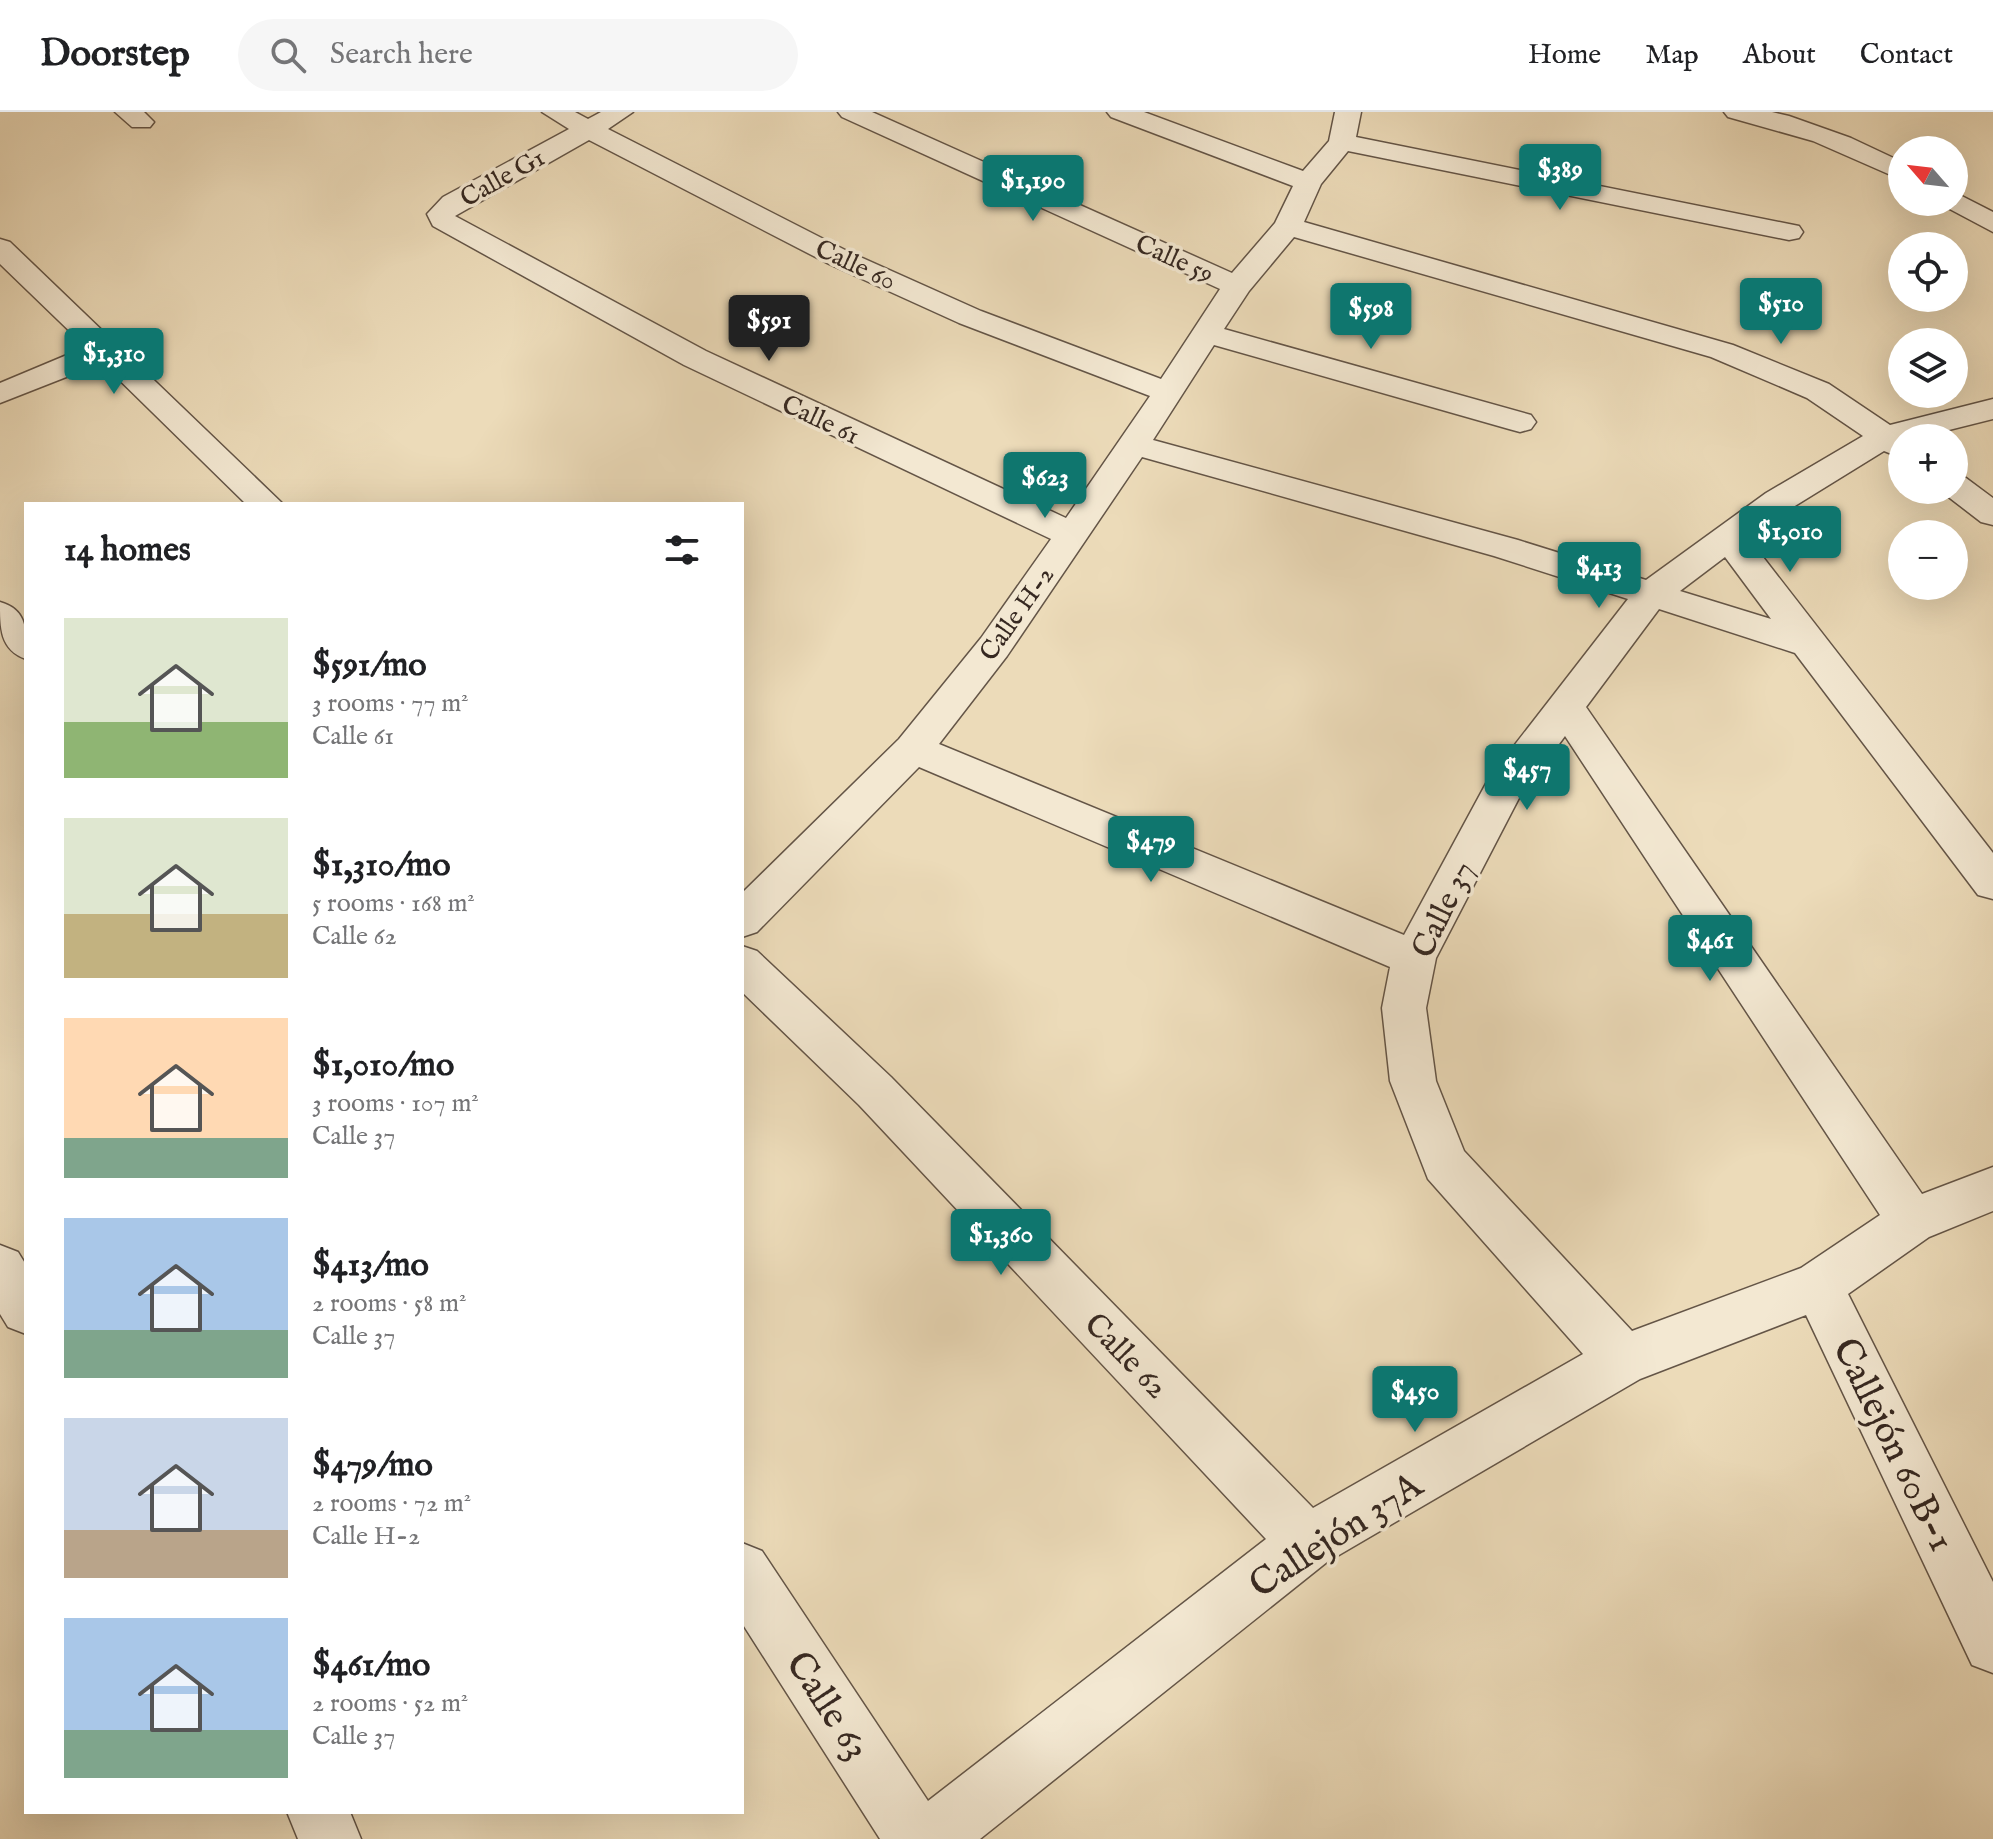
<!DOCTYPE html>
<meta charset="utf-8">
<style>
body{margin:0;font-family:"IM FELL English",serif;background:#f6f6f6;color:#202124;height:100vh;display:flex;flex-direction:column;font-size:30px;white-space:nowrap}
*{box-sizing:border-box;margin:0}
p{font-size:26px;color:#757577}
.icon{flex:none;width:44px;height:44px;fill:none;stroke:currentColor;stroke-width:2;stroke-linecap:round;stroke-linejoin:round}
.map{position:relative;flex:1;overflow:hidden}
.sheet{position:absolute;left:24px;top:390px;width:720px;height:1312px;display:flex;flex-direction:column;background:#fff;border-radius:0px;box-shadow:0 8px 32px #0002}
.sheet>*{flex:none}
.needle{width:52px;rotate:298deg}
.tools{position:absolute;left:1888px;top:24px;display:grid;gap:16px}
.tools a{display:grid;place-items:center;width:80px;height:80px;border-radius:50%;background:#fff;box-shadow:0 8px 32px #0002;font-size:40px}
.price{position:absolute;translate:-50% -68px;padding:0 18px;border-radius:8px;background:#0f766e;color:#fff;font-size:26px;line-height:52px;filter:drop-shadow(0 2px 4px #0008)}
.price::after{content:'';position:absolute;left:50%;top:48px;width:24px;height:18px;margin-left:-12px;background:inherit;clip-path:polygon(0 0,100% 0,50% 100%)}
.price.current{background:#222;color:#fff}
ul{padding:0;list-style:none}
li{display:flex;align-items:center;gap:24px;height:200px;padding:0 40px}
li span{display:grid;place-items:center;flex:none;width:224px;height:160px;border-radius:0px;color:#555}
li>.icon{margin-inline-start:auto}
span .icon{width:96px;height:96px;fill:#fffc;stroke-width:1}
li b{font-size:34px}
h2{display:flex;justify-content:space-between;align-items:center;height:96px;padding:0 40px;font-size:34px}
header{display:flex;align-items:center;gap:48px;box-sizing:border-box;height:112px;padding:0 40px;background:#fff;border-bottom:2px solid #e0e0e0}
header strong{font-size:38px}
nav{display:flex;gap:44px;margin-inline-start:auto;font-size:28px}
.search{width:560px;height:72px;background:#f6f6f6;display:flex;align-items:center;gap:20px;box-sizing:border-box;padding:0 28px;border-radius:44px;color:#757577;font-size:30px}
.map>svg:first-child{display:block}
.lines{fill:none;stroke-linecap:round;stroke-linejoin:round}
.minor-casing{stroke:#645547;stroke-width:3}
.minor{fill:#f3e8d2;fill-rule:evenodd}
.labels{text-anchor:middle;stroke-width:7;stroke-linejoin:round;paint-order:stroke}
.far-street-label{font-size:26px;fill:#362821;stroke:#f3e8d2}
.street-label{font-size:32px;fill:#362821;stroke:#f3e8d2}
.near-street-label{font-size:38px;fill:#362821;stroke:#f3e8d2}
</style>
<header>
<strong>Doorstep</strong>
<div class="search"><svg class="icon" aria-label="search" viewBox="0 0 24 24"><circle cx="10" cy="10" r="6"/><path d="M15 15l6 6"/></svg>Search here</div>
<nav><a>Home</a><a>Map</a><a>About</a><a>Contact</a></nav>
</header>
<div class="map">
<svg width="1993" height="1727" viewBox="0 0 1993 1727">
<rect width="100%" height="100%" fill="#ecdbb9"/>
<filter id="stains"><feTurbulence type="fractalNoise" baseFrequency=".0025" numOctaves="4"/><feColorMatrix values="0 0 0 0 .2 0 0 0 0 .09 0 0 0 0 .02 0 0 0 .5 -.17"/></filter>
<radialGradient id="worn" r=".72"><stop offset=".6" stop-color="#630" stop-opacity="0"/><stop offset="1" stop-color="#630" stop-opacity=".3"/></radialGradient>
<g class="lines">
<g class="minor-casing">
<g id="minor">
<polygon points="115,0 144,0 154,10 150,15 132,15"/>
<path d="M 542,0 L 575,0 L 588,7 L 601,0 L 633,0 L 608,17 L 849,140 L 981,199 L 1161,267 L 1220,177 L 842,5 L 838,0 L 872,0 L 1232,161 L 1275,111 L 1293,74 L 1111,5 L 1107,0 L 1144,0 L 1303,59 L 1329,29 L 1335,0 L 1361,0 L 1356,25 L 1789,112 L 1799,114 L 1803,120 L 1799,126 L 1789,128 L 1348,39 L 1321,72 L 1304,110 L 1733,233 L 1829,272 L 1890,313 L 1993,287 L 1993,307 L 1917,326 L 1902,326 L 1902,346 L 1884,339 L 1790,397 L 1749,427 L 1993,741 L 1993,787 L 1978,783 L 1795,541 L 1659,497 L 1586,595 L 1922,1082 L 1993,1055 L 1993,1099 L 1929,1125 L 1848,1182 L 1993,1470 L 1993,1561 L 1972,1553 L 1806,1203 L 1640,1267 L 1327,1450 L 980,1727 L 880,1727 L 742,1511 L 742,1431 L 762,1439 L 928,1689 L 1266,1427 L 859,993 L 742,880 L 742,834 L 757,839 L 891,965 L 1313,1396 L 1583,1242 L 1428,1067 L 1390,969 L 1382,896 L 1390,855 L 919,655 L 757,820 L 742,825 L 742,781 L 899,627 L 981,526 L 1051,427 L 684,253 L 433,114 L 427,102 L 443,85 L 569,17 ZM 589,28 L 829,152 L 959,211 L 1150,284 L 1066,406 L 706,239 L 455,104 ZM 1294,125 L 1711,245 L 1807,286 L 1863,324 L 1766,381 L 1646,468 L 1518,428 L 1153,328 L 1214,233 L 1509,317 L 1520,320 L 1531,317 L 1536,310 L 1531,303 L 1224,217 L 1249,179 ZM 1142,345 L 1494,444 L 1628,487 L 1489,666 L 1404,823 L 939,632 L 1007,544 ZM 1725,445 L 1771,507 L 1680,479 ZM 1565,624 L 1880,1103 L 1801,1156 L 1632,1219 L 1464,1039 L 1436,969 L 1426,896 L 1436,846 L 1519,686 Z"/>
<polygon points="1724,0 1772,0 1789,4 1851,26 1902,50 1902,68 1813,29 1728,5"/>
<polygon points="1954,80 1993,100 1993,120 1944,94 1942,90 1954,90"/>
<polygon points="0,127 10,130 283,392 246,392 102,251 0,291 0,271 86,235 0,152"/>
<polygon points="1954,363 1966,366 1993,386 1993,413 1981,410 1942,380 1941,378 1954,378"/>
<path d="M 0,490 C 29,498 26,521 26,547 C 0,538 0,516 0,490 Z"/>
<polygon points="0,1133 18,1140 26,1153 26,1222 8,1215 0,1202"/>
<polygon points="287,1700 350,1700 361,1727 298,1727"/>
</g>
</g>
<use href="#minor" class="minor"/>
</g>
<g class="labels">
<g class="far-street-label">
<text transform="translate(502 65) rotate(-29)" y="9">Calle G1</text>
<text transform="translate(1175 146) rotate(24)" y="9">Calle 59</text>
<text transform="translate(856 152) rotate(25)" y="9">Calle 60</text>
<text transform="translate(821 307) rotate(25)" y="9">Calle 61</text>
<text transform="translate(1016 501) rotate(-55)" y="9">Calle H-2</text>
</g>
<g class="street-label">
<text transform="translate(1442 797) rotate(-64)" y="11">Calle 37</text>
<text transform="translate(1127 1243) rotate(46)" y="11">Calle 62</text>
</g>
<g class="near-street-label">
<text transform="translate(1895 1332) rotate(64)" y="13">Callejón 60B-1</text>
<text transform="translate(1335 1422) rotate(-33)" y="13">Callejón 37A</text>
<text transform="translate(829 1593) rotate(57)" y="13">Calle 63</text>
</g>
</g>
<rect width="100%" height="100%" filter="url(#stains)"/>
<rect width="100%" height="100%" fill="url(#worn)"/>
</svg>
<div class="tools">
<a><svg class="needle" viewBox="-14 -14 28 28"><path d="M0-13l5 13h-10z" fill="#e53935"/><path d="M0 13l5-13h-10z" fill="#757577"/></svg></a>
<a><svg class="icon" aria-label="locate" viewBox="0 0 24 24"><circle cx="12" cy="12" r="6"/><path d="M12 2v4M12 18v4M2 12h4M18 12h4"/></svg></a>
<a><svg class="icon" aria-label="layers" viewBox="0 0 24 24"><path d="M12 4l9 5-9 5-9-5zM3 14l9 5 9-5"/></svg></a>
<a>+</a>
<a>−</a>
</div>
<b class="price" style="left:1560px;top:100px">$389</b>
<b class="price" style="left:1033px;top:111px">$1,190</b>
<b class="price" style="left:1781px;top:234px">$510</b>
<b class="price" style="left:1371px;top:239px">$598</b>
<b class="price current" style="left:769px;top:251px">$591</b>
<b class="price" style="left:114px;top:284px">$1,310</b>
<b class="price" style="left:1045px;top:408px">$623</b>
<b class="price" style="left:1790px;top:462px">$1,010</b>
<b class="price" style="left:1599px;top:498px">$413</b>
<b class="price" style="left:1527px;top:700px">$457</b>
<b class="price" style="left:1151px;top:772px">$479</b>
<b class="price" style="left:1710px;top:871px">$461</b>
<b class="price" style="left:1001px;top:1165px">$1,360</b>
<b class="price" style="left:1415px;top:1322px">$450</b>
<section class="sheet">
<h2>14 homes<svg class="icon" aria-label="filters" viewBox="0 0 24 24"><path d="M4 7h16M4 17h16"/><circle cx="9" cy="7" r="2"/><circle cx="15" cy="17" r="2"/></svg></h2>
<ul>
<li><span style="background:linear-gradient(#dfe7d0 65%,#8fb573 0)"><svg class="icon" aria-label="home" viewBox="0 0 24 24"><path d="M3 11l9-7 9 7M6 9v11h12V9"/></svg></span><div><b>$591/mo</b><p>3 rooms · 77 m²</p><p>Calle 61</p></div></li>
<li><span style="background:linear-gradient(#dfe7d0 60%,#c2b280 0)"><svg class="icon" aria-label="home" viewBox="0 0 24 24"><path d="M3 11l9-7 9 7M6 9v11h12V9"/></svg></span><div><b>$1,310/mo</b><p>5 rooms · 168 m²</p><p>Calle 62</p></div></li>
<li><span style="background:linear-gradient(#ffd9b3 75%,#7fa58c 0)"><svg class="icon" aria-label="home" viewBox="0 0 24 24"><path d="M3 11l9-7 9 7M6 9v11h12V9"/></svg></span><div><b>$1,010/mo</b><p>3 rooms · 107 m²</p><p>Calle 37</p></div></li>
<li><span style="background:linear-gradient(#a9c7e8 70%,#7fa58c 0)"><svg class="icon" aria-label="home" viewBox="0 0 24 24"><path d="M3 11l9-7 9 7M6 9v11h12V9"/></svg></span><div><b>$413/mo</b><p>2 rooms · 58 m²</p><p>Calle 37</p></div></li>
<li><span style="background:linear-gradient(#c9d6e8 70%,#b9a48a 0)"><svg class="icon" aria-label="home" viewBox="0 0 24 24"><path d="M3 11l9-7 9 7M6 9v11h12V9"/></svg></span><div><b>$479/mo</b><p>2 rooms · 72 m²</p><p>Calle H-2</p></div></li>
<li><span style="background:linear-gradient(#a9c7e8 70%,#7fa58c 0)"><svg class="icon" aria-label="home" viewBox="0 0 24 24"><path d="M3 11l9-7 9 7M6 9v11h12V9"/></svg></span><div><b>$461/mo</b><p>2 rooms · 52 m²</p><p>Calle 37</p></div></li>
</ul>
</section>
</div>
